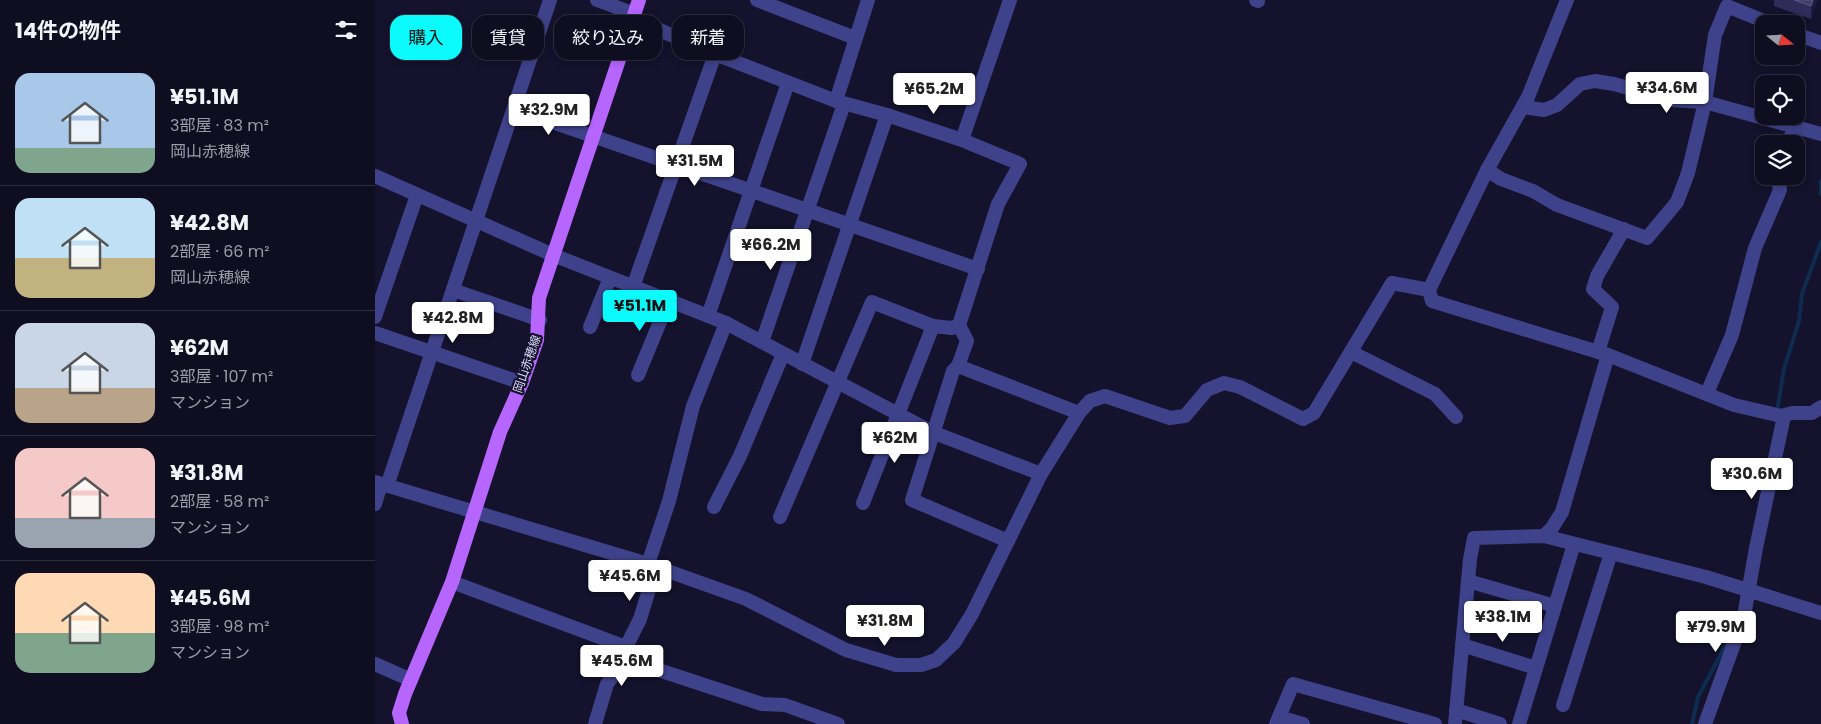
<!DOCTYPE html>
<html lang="ja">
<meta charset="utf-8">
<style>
body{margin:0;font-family:Poppins,"Noto Sans JP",sans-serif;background:#18172a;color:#f1f3f6;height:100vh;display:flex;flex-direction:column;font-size:19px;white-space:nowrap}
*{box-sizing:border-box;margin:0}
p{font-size:16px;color:#9b9ca5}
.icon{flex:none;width:28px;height:28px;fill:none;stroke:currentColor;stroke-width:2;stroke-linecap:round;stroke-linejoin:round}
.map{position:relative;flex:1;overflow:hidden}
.details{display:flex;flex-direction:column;background:#0f0e21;width:375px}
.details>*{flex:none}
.hud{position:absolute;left:15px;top:15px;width:475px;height:45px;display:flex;gap:10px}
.needle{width:32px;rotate:108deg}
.tools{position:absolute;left:1380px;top:15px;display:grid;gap:10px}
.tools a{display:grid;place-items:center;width:50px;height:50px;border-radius:10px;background:#0f0e21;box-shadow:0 2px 8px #0003,0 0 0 1px #2f2e3f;font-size:25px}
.price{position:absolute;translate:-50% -42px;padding:0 11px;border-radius:5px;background:#fff;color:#222;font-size:16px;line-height:32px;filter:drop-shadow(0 1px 2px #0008)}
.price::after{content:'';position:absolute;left:50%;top:30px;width:15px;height:11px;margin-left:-8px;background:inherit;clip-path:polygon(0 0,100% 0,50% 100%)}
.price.on{background:#0bfbfc;color:#111}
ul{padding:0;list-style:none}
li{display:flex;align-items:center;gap:15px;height:125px;padding:0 15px}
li+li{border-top:1px solid #2f2e3f}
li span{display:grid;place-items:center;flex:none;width:140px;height:100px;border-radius:15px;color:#555}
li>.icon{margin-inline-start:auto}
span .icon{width:60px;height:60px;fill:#fffc;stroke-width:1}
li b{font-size:21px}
h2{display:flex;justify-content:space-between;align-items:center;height:60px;padding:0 15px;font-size:21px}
.pill{padding:0 18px;border-radius:15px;background:#0f0e21;box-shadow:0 2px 8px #0003,0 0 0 1px #2f2e3f;font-size:18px;line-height:45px}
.pill.on{background:#0bfbfc;color:#111}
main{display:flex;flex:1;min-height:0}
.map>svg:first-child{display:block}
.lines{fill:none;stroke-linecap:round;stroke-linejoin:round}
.stream{stroke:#0e2c4f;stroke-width:4}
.minor{stroke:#3e428a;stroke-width:14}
.primary{stroke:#b665fd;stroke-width:14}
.wall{fill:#302b59}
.shaded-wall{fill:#1d1940}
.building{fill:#433e6b;stroke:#5b5782}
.labels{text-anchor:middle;stroke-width:4.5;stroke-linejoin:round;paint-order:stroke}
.street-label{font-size:12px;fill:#deddff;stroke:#14122c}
</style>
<main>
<section class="details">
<h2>14件の物件<svg class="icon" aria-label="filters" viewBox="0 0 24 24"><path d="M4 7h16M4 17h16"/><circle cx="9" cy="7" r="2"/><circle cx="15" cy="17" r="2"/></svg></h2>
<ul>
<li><span style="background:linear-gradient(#a9c7e8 75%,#7fa58c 0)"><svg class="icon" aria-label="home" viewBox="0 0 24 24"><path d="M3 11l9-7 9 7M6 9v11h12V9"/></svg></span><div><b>¥51.1M</b><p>3部屋 · 83 m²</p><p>岡山赤穂線</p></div></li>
<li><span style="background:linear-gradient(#bfe0f5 60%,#c2b280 0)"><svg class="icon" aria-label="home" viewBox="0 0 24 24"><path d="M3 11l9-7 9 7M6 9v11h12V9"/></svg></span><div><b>¥42.8M</b><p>2部屋 · 66 m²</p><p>岡山赤穂線</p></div></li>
<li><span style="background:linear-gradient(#c9d6e8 65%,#b9a48a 0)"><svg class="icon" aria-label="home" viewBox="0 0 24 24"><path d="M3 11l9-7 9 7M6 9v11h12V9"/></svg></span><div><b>¥62M</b><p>3部屋 · 107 m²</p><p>マンション</p></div></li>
<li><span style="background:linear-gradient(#f6c9c9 70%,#9aa5b1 0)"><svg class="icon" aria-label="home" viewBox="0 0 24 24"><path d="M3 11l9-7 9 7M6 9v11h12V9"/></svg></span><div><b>¥31.8M</b><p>2部屋 · 58 m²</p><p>マンション</p></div></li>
<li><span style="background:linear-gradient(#ffd9b3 60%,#7fa58c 0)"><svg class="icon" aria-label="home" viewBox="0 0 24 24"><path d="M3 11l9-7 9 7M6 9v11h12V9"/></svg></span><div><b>¥45.6M</b><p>3部屋 · 98 m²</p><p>マンション</p></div></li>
</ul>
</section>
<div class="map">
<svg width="1446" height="724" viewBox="0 0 1446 724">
<rect width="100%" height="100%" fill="#14122c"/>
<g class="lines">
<g class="stream">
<polyline points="1446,181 1446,194"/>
<polyline points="1402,411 1409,369 1424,321 1427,294 1446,242"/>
<polyline points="1317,724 1323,697 1355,637"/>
</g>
<g class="minor">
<polyline points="222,0 260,14"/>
<polyline points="382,0 480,38"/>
<polyline points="881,0 883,1"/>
<polyline points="1192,0 1153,97 1112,170 1054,290 1057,301 1233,355 1359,405 1406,416 1417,413 1437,413 1446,407"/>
<polyline points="259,19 340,54 461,101 512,115 587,140 645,164 623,204 584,325 577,328 558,326 488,503"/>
<polyline points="1421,34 1446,43"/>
<polyline points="461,101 493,0"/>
<polyline points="1148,107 1169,110 1182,105 1205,84 1220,81 1239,84 1296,100 1330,102 1446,134"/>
<polyline points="139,109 603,269"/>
<polyline points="587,140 635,0"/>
<polyline points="1412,144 1420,128"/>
<polyline points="1112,170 1126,179 1158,191 1182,205 1272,238 1302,202 1313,173 1330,102 1340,35 1352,6 1396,24"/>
<polyline points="0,176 178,255 351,323 557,432 666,474"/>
<polyline points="258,287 340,54"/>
<polyline points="78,290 165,320"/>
<polyline points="333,316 413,83"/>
<polyline points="0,317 42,195"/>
<polyline points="584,325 592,341 583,366 704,413"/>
<polyline points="215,327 235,278"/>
<polyline points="0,333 147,383"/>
<polyline points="387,342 469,104"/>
<polyline points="976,352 1060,394 1081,417"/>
<polyline points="1223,352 1237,307 1218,289 1222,276 1249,229"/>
<polyline points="427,364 512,115"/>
<polyline points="583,366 578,371 537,500 633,541"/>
<polyline points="263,375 294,300"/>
<polyline points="1332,393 1357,335 1380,248 1405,190 1402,176"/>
<polyline points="0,482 273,564 371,599 471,650 521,665 546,665 561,660 579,643 597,614 666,474 704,413 715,401 730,396 795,418 810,416 832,390 849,383 865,387 928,419 939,413 1017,283 1054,290"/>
<polyline points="12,486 175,0"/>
<polyline points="0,504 6,484"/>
<polyline points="339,507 365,456 408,354"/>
<polyline points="405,517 497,302 558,326"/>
<polyline points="1169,536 1177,528 1187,512 1233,355"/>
<polyline points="273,564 294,501 318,406 351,323"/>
<polyline points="1093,581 1180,606"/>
<polyline points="77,582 251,647"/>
<polyline points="1087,645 1161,668"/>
<polyline points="250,659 387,704 410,705 463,724"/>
<polyline points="0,664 36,680"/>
<polyline points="1188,705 1236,553"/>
<polyline points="1081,710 1125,724"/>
<polyline points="904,717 928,724"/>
<polyline points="220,724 232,684 250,659 251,647 265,619 281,567"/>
<polyline points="901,724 918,684 1060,724"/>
<polyline points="1080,724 1095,559 1099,538 1169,536 1331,577 1446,613"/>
<polyline points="1144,724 1199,544"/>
<polyline points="1330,724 1369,616 1381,548 1409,416"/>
</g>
<polyline class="primary" points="27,724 24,713 30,694 77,582 125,432 147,383 162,340 164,298 264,0"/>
</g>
<polygon class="wall" points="1399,0 1442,0 1436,19 1399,6"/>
<polygon class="shaded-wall" points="1438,0 1442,0 1436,19 1436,6"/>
<polygon class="building" points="1419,0 1438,0 1436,6"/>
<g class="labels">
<g class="street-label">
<text transform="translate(152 364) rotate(-71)" y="4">岡山赤穂線</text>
</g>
</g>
</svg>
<div class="tools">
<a><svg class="needle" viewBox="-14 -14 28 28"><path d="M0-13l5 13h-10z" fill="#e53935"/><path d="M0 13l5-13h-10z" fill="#9b9ca5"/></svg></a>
<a><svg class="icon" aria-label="locate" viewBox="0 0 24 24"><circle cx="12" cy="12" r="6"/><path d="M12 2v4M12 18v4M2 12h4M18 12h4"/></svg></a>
<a><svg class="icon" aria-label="layers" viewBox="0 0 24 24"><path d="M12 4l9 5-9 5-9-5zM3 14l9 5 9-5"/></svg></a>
</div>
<b class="price" style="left:1292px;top:114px">¥34.6M</b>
<b class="price" style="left:559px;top:115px">¥65.2M</b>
<b class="price" style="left:174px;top:136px">¥32.9M</b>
<b class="price" style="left:320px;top:187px">¥31.5M</b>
<b class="price" style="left:396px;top:271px">¥66.2M</b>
<b class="price on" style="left:265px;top:332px">¥51.1M</b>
<b class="price" style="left:78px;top:344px">¥42.8M</b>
<b class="price" style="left:520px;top:464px">¥62M</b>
<b class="price" style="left:1377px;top:500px">¥30.6M</b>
<b class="price" style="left:255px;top:602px">¥45.6M</b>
<b class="price" style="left:1128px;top:643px">¥38.1M</b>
<b class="price" style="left:510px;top:647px">¥31.8M</b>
<b class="price" style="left:1341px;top:653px">¥79.9M</b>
<b class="price" style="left:247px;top:687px">¥45.6M</b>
<div class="hud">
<a class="pill on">購入</a>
<a class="pill">賃貸</a>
<a class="pill">絞り込み</a>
<a class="pill">新着</a>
</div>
</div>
</main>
